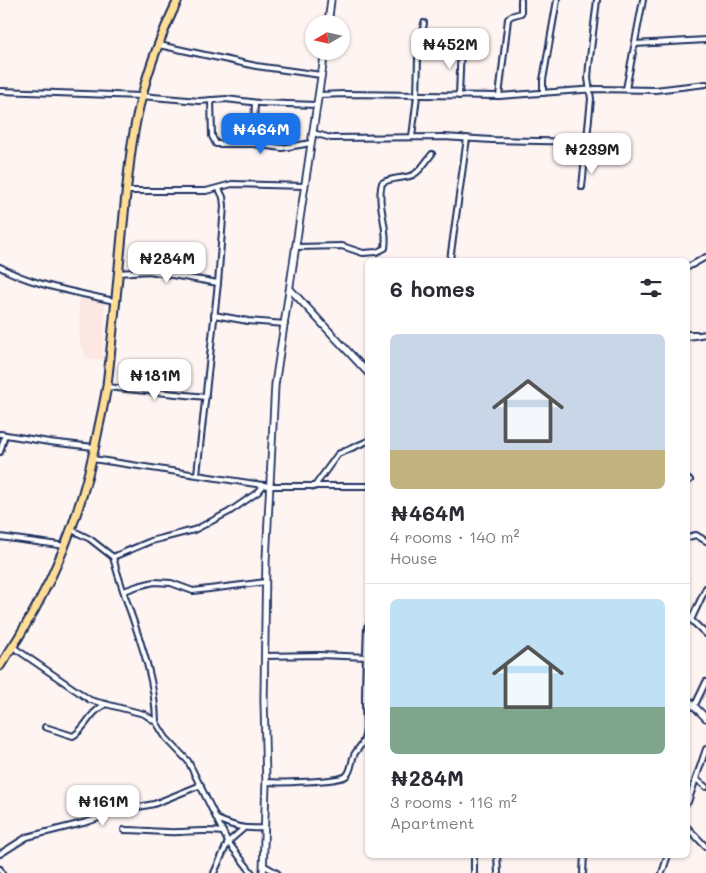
<!DOCTYPE html>
<meta charset="utf-8">
<style>
body{margin:0;font-family:Mali,sans-serif;background:#f7f7f7;color:#2b2b33;height:100vh;display:flex;flex-direction:column;font-size:19px;white-space:nowrap}
*{box-sizing:border-box;margin:0}
p{font-size:16px;color:#7c7c81}
.icon{flex:none;width:28px;height:28px;fill:none;stroke:currentColor;stroke-width:2;stroke-linecap:round;stroke-linejoin:round}
.map{position:relative;flex:1;overflow:hidden}
.sheet{position:absolute;left:365px;top:258px;width:325px;height:600px;display:flex;flex-direction:column;background:#fff;border-radius:8px;box-shadow:0 1px 4px #0004}
.sheet>*{flex:none}
.needle{width:32px;rotate:261deg}
.fabs{position:absolute;left:305px;top:15px;display:grid;gap:10px}
.fabs a{display:grid;place-items:center;width:45px;height:45px;border-radius:50%;background:#fff;box-shadow:0 1px 4px #0004;font-size:25px}
.price{position:absolute;translate:-50% -42px;padding:0 11px;border-radius:10px;background:#fff;color:#222;font-size:16px;line-height:32px;filter:drop-shadow(0 1px 2px #0008)}
.price::after{content:'';position:absolute;left:50%;top:30px;width:15px;height:11px;margin-left:-8px;background:inherit;clip-path:polygon(0 0,100% 0,50% 100%)}
.price.current{background:#1a73e8;color:#fff}
ul{padding:0;list-style:none}
li{display:grid;align-content:center;gap:10px;height:265px;padding:0 25px}
li+li{border-top:1px solid #e1e1e2}
li span{display:grid;place-items:center;height:155px;border-radius:8px;color:#555}
li>.icon{margin-inline-start:auto}
span .icon{width:90px;height:90px;fill:#fffc;stroke-width:1}
li b{font-size:21px}
h2{display:flex;justify-content:space-between;align-items:center;height:60px;padding:0 25px;font-size:21px}
.map>svg:first-child{display:block}
.built{fill:#fce7e2}
.lines{fill:none;stroke-linecap:round;stroke-linejoin:round}
.street-casing{stroke:#1b2f5e;stroke-width:8}
.secondary-casing{stroke:#1b2f5e;stroke-width:9}
.highway-casing{stroke:#1b2f5e;stroke-width:11}
.street{stroke:#fff;stroke-width:4}
.secondary{stroke:#fff;stroke-width:5.5}
.highway{stroke:#fedd96;stroke-width:7}
</style>
<div class="map">
<svg width="706" height="873" viewBox="0 0 706 873">
<rect width="100%" height="100%" fill="#fef4f2"/>
<filter id="ink" filterUnits="userSpaceOnUse"><feTurbulence type="fractalNoise" baseFrequency=".02" numOctaves="2"/><feDisplacementMap in="SourceGraphic" scale="10" xChannelSelector="R" yChannelSelector="G"/><feConvolveMatrix kernelMatrix="1 2 1 2 8 2 1 2 1" color-interpolation-filters="sRGB"/></filter>
<g filter="url(#ink)">
<polygon class="built" points="79,298 105,301 103,359 88,360 80,344"/>
<g class="lines">
<g class="street-casing">
<g id="street">
<polyline points="635,44 706,40"/>
<polyline points="159,45 256,66 321,75"/>
<polyline points="626,89 643,0"/>
<polyline points="0,91 141,96 199,101 226,99 259,103 317,105"/>
<polyline points="543,93 543,80 557,0"/>
<polyline points="319,95 344,94 499,96 596,89 655,90 706,84"/>
<polyline points="459,96 461,44"/>
<polyline points="499,96 508,19 511,16 521,13 521,0"/>
<polyline points="211,100 212,136 216,144 253,144 282,148 311,143"/>
<polyline points="313,133 331,138 443,137 492,140 586,142"/>
<polyline points="412,137 417,96 418,58 424,23"/>
<polyline points="253,144 255,103"/>
<polyline points="582,187 591,99 588,78 589,66 597,0"/>
<polyline points="127,191 206,191 232,184 305,186"/>
<path d="M 297,247 L 342,246 L 363,253 L 377,252 L 385,248 C 389,227 376,205 382,183 C 391,177 403,179 413,175 C 421,171 426,161 432,154"/>
<polyline points="450,260 467,138"/>
<path d="M 0,267 C 31,285 80,293 114,301"/>
<polyline points="688,267 706,257"/>
<polyline points="118,273 149,271 218,283"/>
<polyline points="214,315 248,321 285,324"/>
<polyline points="688,334 696,334"/>
<polyline points="688,337 706,334"/>
<polyline points="107,387 206,397"/>
<polyline points="0,434 49,442 94,447"/>
<polyline points="0,452 5,435"/>
<polyline points="93,459 269,486 368,486"/>
<polyline points="197,474 218,283 224,206 223,197 219,189"/>
<polyline points="688,481 690,480"/>
<polyline points="314,487 338,454 368,441"/>
<polyline points="72,530 90,539 113,557 151,541 194,530 206,524 229,512 258,492 264,485"/>
<polyline points="0,537 66,546"/>
<polyline points="688,537 696,535 706,541"/>
<polyline points="124,591 138,586 154,582 171,583 193,591 266,582"/>
<polyline points="688,617 706,634"/>
<polyline points="691,620 706,588"/>
<path d="M 13,647 L 90,700 L 144,714 L 156,722 C 155,664 127,612 113,557"/>
<polyline points="265,656 319,655 368,657"/>
<polyline points="694,707 706,682"/>
<polyline points="156,722 166,738 188,761 228,842 252,873"/>
<path d="M 45,727 L 73,736 C 86,729 88,713 106,704"/>
<polyline points="696,779 706,787"/>
<path d="M 266,782 C 277,783 338,782 346,776 C 352,771 351,762 354,755 C 357,749 362,746 364,739 C 368,728 365,716 365,705 C 365,679 366,653 367,627"/>
<polyline points="688,802 706,749"/>
<path d="M 217,819 C 235,827 244,829 263,828"/>
<polyline points="688,828 706,847"/>
<path d="M 124,830 C 143,830 161,833 180,832 C 197,831 206,830 223,832"/>
<polyline points="0,854 27,837 87,822 123,810 154,804 201,785"/>
<polyline points="474,855 474,873"/>
<polyline points="497,855 498,873"/>
<polyline points="263,865 277,873"/>
<polyline points="0,869 2,873"/>
<polyline points="214,873 228,842 243,829"/>
<polyline points="583,873 584,855"/>
<polyline points="662,873 668,855"/>
</g>
</g>
<g class="secondary-casing">
<g id="secondary">
<polyline points="328,24 331,0"/>
<polyline points="290,289 368,373"/>
<polyline points="688,700 706,718"/>
<polyline points="263,873 266,782 264,699 266,560 275,385 325,51"/>
</g>
</g>
<g class="highway-casing">
<path id="highway" d="M 0,666 C 52,590 82,516 99,426 C 102,412 105,399 107,385 C 114,325 119,264 125,204 C 129,168 132,131 142,96 C 150,63 163,31 178,0"/>
</g>
<use href="#street" class="street"/>
<use href="#secondary" class="secondary"/>
<use href="#highway" class="highway"/>
</g>
</g>
</svg>
<div class="fabs">
<a><svg class="needle" viewBox="-14 -14 28 28"><path d="M0-13l5 13h-10z" fill="#e53935"/><path d="M0 13l5-13h-10z" fill="#7c7c81"/></svg></a>
</div>
<b class="price" style="left:450px;top:70px">₦452M</b>
<b class="price current" style="left:261px;top:155px">₦464M</b>
<b class="price" style="left:592px;top:175px">₦239M</b>
<b class="price" style="left:167px;top:284px">₦284M</b>
<b class="price" style="left:155px;top:401px">₦181M</b>
<b class="price" style="left:103px;top:827px">₦161M</b>
<section class="sheet">
<h2>6 homes<svg class="icon" aria-label="filters" viewBox="0 0 24 24"><path d="M4 7h16M4 17h16"/><circle cx="9" cy="7" r="2"/><circle cx="15" cy="17" r="2"/></svg></h2>
<ul>
<li><span style="background:linear-gradient(#c9d6e8 75%,#c2b280 0)"><svg class="icon" aria-label="home" viewBox="0 0 24 24"><path d="M3 11l9-7 9 7M6 9v11h12V9"/></svg></span><div><b>₦464M</b><p>4 rooms · 140 m²</p><p>House</p></div></li>
<li><span style="background:linear-gradient(#bfe0f5 70%,#7fa58c 0)"><svg class="icon" aria-label="home" viewBox="0 0 24 24"><path d="M3 11l9-7 9 7M6 9v11h12V9"/></svg></span><div><b>₦284M</b><p>3 rooms · 116 m²</p><p>Apartment</p></div></li>
</ul>
</section>
</div>
